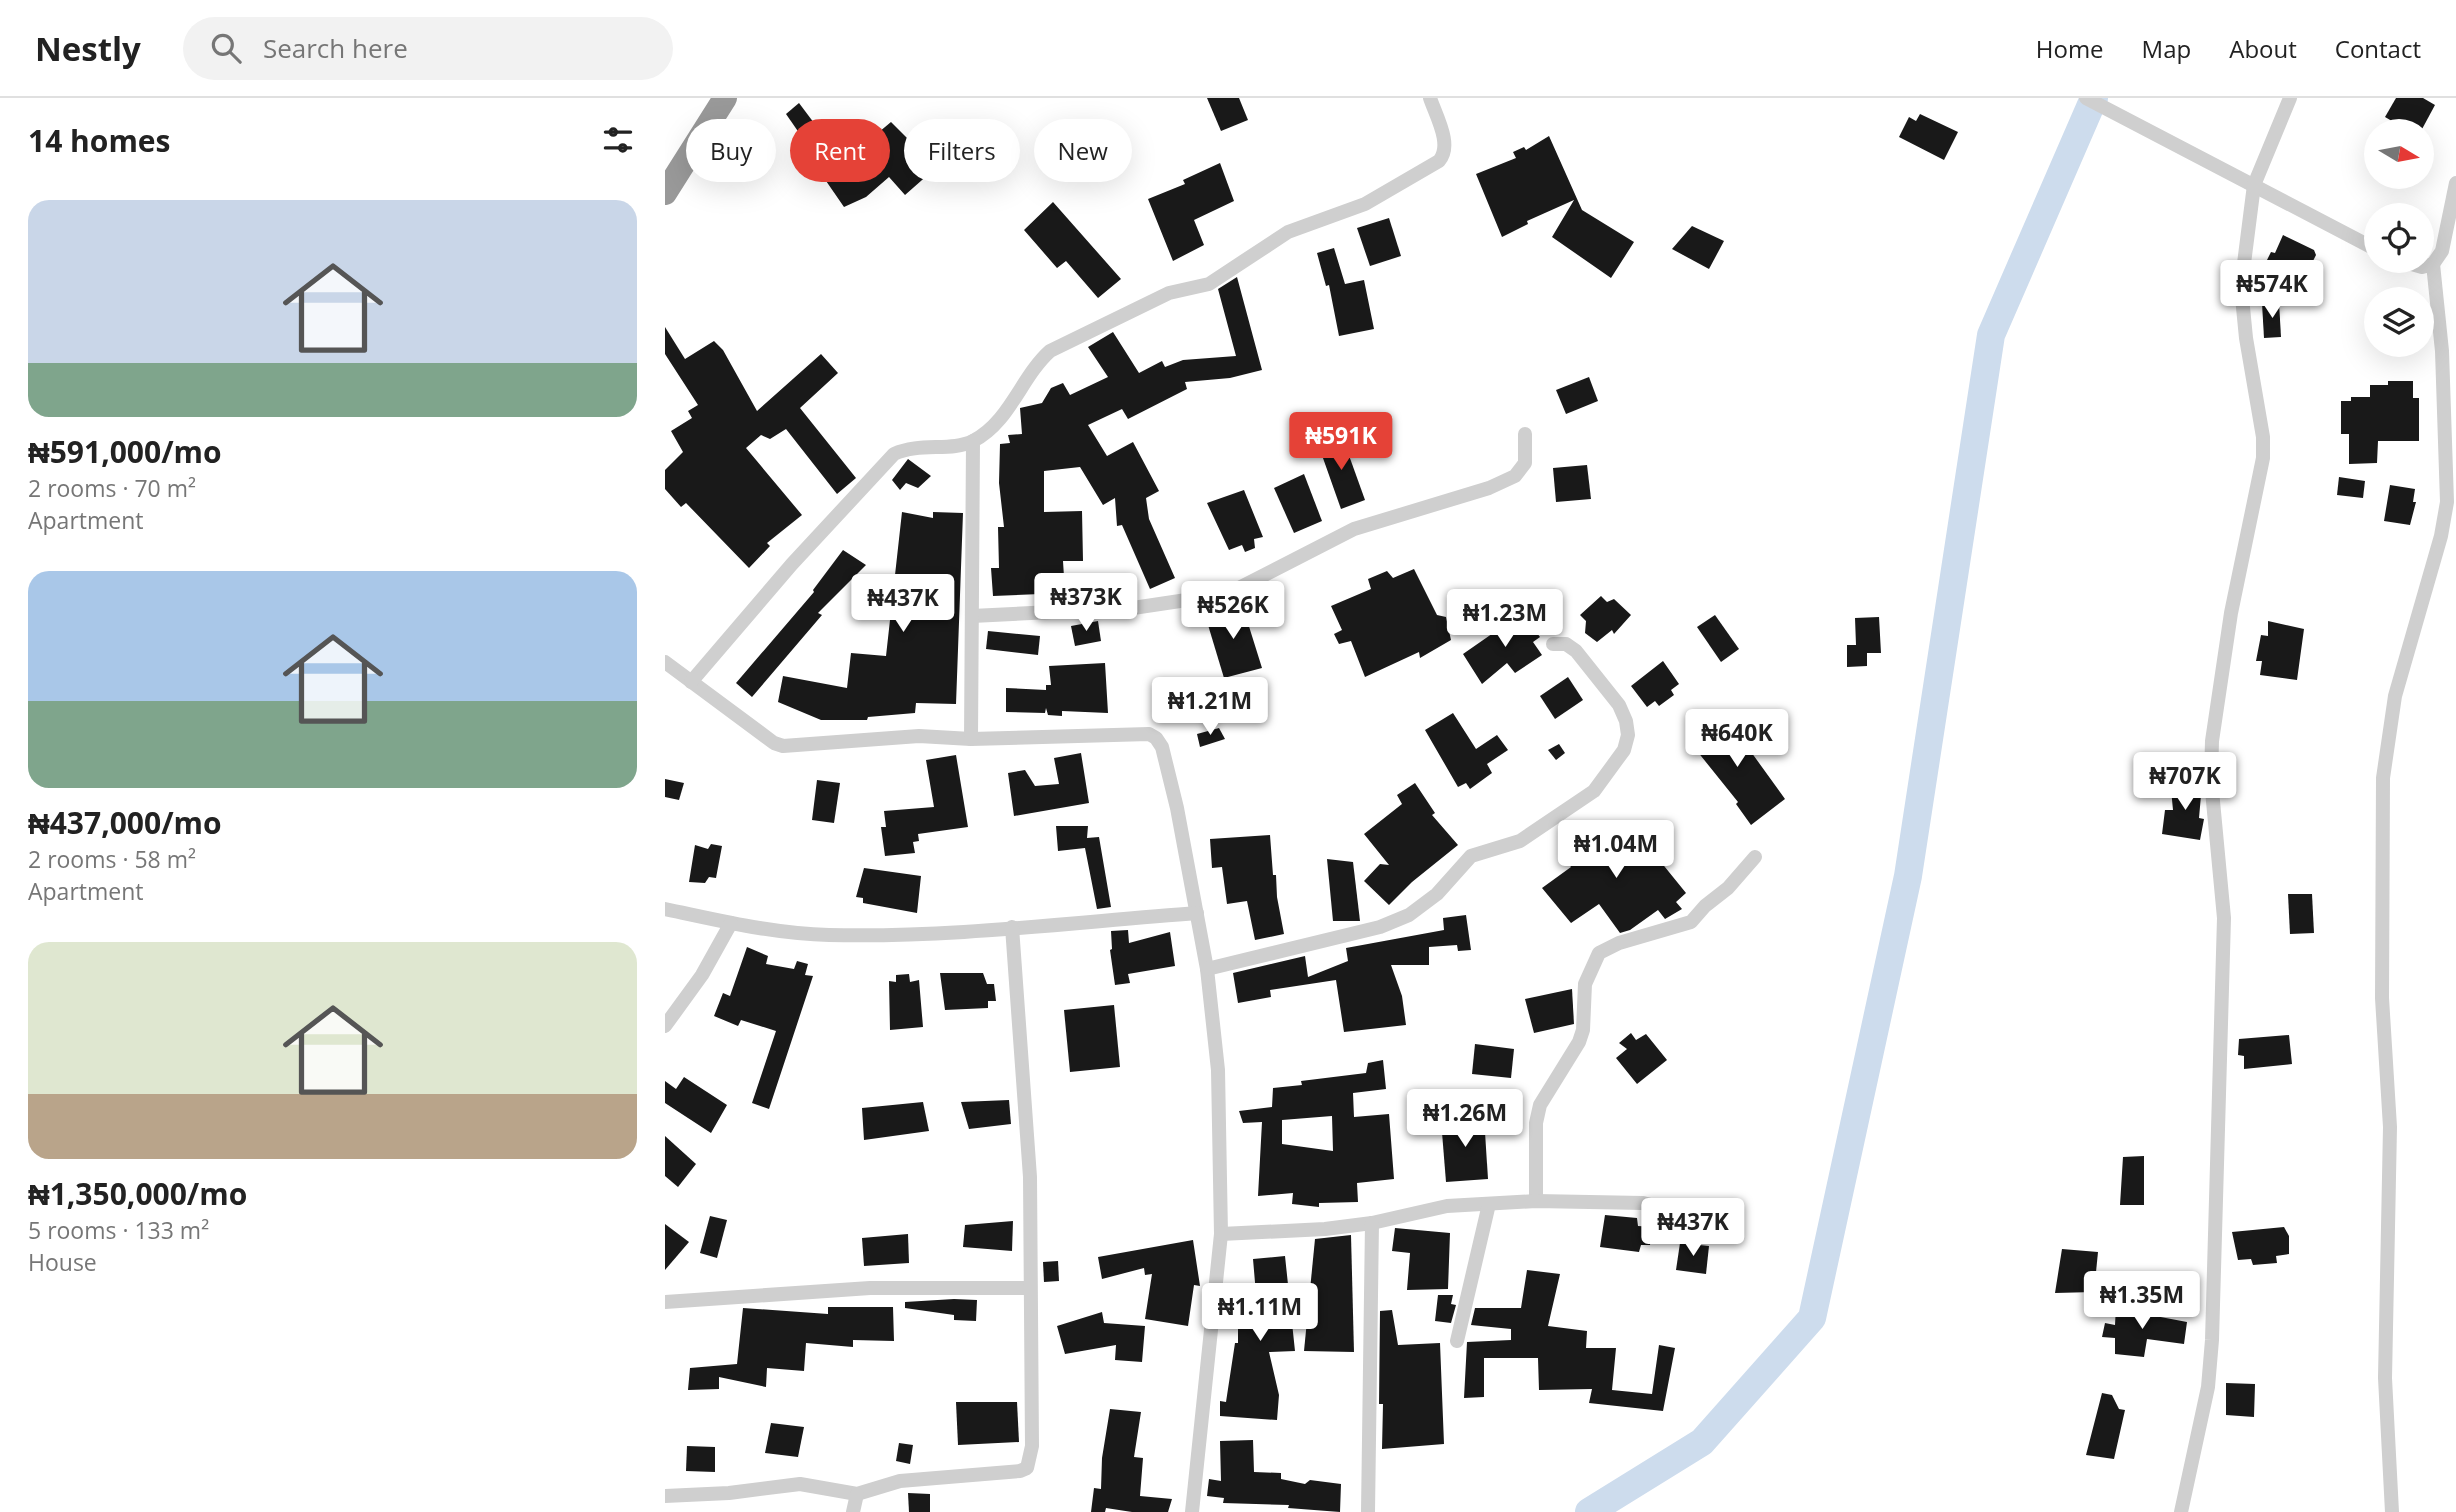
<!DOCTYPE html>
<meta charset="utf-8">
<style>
body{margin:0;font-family:"Open Sans",sans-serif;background:#f2f2f2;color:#222;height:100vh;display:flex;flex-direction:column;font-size:26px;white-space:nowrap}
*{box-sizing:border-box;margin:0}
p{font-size:23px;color:#767676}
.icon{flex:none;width:38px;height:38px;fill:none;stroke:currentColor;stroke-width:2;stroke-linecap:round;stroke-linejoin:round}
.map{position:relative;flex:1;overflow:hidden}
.details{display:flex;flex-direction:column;background:#fff;width:665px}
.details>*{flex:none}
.top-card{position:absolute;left:21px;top:21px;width:665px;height:63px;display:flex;gap:14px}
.needle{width:46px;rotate:100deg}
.tools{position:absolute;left:1699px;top:21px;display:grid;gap:14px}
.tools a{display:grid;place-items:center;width:70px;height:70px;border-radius:50%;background:#fff;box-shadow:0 7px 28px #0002;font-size:35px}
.price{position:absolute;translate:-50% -60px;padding:0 16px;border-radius:7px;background:#fff;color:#222;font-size:23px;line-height:46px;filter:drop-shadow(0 2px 4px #0008)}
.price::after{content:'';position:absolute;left:50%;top:42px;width:21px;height:16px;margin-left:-10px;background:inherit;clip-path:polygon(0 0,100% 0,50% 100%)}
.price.current{background:#e54237;color:#fff}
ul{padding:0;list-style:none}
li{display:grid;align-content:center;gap:14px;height:371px;padding:0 28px}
li span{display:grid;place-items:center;height:217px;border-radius:21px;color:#555}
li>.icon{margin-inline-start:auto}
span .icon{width:126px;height:126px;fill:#fffc;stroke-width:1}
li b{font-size:30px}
h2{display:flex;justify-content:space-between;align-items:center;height:84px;padding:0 28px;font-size:30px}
.pill{padding:0 24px;border-radius:32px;background:#fff;box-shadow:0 7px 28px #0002;font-size:24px;line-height:63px}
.pill.current{background:#e54237;color:#fff}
header{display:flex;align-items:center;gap:42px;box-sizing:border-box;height:98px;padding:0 35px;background:#fff;border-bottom:2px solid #e0e0e0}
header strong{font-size:33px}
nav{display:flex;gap:38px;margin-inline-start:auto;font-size:24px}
.search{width:490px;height:63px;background:#f2f2f2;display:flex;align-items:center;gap:18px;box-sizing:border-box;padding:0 24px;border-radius:38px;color:#767676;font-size:26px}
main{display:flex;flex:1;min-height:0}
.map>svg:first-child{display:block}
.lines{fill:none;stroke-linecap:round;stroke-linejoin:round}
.river{stroke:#cddced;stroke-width:28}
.building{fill:#191919;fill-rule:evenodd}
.street{stroke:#cfcfcf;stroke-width:14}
.highway{stroke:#999;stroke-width:24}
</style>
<header>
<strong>Nestly</strong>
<div class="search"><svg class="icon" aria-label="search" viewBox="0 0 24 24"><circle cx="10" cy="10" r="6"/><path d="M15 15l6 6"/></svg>Search here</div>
<nav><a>Home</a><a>Map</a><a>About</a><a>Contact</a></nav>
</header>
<main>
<section class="details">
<h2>14 homes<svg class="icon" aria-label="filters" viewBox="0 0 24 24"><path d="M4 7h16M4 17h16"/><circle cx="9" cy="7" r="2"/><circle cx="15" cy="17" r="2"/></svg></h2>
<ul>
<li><span style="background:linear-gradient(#c9d6e8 75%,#7fa58c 0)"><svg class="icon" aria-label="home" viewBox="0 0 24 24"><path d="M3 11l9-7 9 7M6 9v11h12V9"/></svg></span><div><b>₦591,000/mo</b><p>2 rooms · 70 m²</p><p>Apartment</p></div></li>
<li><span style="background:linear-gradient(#a9c7e8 60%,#7fa58c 0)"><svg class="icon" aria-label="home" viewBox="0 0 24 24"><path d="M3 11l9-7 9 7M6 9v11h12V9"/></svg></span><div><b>₦437,000/mo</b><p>2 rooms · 58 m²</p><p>Apartment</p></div></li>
<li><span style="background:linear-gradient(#dfe7d0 70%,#b9a48a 0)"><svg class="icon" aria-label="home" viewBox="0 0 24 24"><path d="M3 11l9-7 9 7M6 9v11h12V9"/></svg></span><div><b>₦1,350,000/mo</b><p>5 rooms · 133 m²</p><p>House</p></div></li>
</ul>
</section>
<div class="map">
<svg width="1791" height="1414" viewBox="0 0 1791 1414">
<rect width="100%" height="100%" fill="#fff"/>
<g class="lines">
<polyline class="river" points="924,1414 1037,1344 1147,1220 1243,778 1326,237 1429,0"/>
</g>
<g class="building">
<polygon points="542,0 574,0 583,22 556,33"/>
<polygon points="1731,0 1758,0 1770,7 1756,33 1744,33 1720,19"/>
<polygon points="134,5 152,29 139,42 121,16"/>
<polygon points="1255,16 1293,34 1279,62 1234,39 1244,19 1251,23"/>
<polygon points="226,24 259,57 254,62 265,75 240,97 224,79 201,99 179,109 159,80"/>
<polygon points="884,38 917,112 969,144 946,180 887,139 909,102 862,123 863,126 837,139 811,76 851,60 848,54 859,49 861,52"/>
<polygon points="555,65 569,103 529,122 539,147 508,163 483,101 520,86 518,82"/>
<polygon points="388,104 456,181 433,200 401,163 392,170 359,132"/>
<polygon points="724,120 736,158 705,168 692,130"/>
<polygon points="1027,128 1059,143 1044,171 1007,151"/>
<polygon points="1618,137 1649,152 1651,157 1636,187 1623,183 1627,177 1601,164 1606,154 1610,155"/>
<polygon points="669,150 680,186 699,182 709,231 674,238 664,187 661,188 652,155"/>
<polygon points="572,179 597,272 565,280 520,284 522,291 463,321 457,311 423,327 442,358 468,344 494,393 481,400 484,421 510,480 485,491 457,427 452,428 450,400 438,407 415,369 379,373 379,414 417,413 418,463 398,463 400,495 328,498 326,470 334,470 333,429 339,429 334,385 335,346 345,345 343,337 357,336 355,310 377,305 386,290 398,285 405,297 443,279 423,249 448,234 474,275 497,263 500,269 518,262 571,258 553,191"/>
<polygon points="1614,204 1616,239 1599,240 1597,205"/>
<polygon points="0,229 20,261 49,243 58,252 92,313 156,256 173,275 135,310 191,380 172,396 121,331 105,341 96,337 81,350 137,417 102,445 105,448 84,470 21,405 16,409 0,391 0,372 18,354 6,333 27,320 23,313 33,307 0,256"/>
<polygon points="924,279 933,303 901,316 891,292"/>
<polygon points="1723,283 1748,283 1748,300 1754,300 1754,343 1713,343 1712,365 1684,366 1684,336 1676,336 1676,303 1686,303 1686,299 1705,299 1705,287 1723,287"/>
<polygon points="677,338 700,402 676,411 653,346"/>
<polygon points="243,361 266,378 253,390 241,385 235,392 227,382"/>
<polygon points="922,367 926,401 891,404 888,370"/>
<polygon points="639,376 657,423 629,435 609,390"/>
<polygon points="1674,379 1700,383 1698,400 1672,397"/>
<polygon points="1725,387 1750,391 1748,404 1751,404 1745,427 1719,423"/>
<polygon points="579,392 598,439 589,441 590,450 580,454 577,447 564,452 542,405"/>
<polygon points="237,414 268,420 268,414 298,415 291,606 251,605 250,615 203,619 202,622 156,622 113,604 118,578 182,590 186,555 221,558"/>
<polygon points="178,452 201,467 153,515 157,517 87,599 71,585 149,494 148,492"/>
<polygon points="749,471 772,517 781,519 786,542 755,560 754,554 700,579 686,543 674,546 669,536 677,532 666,508 706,491 703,481 722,473 728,480"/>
<polygon points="936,498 942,504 949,501 966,517 949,536 947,532 932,544 920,535 921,523 915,517"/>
<polygon points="577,506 597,570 559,580 540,517"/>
<polygon points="857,515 875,539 868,544 877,557 850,575 842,565 817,586 798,556"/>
<polygon points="1050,517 1074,551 1056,564 1032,529"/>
<polygon points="1214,519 1216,555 1202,555 1202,568 1182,569 1182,547 1191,547 1190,520"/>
<polygon points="433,523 436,543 410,548 406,528"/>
<polygon points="1603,523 1639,531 1632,582 1595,577 1597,563 1591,563 1596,537 1603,538"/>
<polygon points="323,533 375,538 373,557 321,551"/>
<polygon points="998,563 1014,586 1006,592 1009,597 994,608 990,603 982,609 966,588"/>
<polygon points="440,565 443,615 397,613 397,618 383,617 381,610 380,615 341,614 341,590 381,592 381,587 386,587 384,568"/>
<polygon points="903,579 918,602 890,621 875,598"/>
<polygon points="788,615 811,651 832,637 843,652 822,666 827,675 805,691 801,685 793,689 760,632"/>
<polygon points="1058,615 1120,701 1086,727 1071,706 1073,704 1024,643"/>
<polygon points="554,630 560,641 535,649 532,636"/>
<polygon points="894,646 900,655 891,662 883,652"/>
<polygon points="416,655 424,705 349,718 343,675 360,672 370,688 394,686 389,660"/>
<polygon points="291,657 303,729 253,736 254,743 248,744 250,755 220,758 216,729 221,729 219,713 269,709 261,662"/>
<polygon points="0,681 19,685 14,702 0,699"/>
<polygon points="152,682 175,685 169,725 147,722"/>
<polygon points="1520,684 1537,686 1534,720 1539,721 1535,742 1497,736 1500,712 1508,712 1506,691"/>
<polygon points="750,685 770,715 767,717 793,747 747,784 724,807 699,783 715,766 724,767 699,736 737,706 732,697"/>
<polygon points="391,728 423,728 422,740 434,739 446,809 432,811 420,750 393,753"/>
<polygon points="983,728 1002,750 991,758 1021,795 1011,804 1017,811 1000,821 993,812 965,832 955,835 934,806 906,825 877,790 906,769 895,753 906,744 901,737 912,731 918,737 926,730 946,755"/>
<polygon points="605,737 608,777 611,777 612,799 619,836 590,842 582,803 562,806 557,769 547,770 545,741"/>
<polygon points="46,746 57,748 51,780 44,779 40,785 24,784 30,747 43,751"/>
<polygon points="662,761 688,764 695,823 668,823"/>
<polygon points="199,770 256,778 252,815 198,805 198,800 191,799"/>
<polygon points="1623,796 1647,796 1649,835 1625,836"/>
<polygon points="801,817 806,852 793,853 792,847 764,849 764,867 726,867 737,898 741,927 679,934 671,882 605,892 606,899 573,905 568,875 640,858 643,879 683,863 681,850 779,832 778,820"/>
<polygon points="463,832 464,845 505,834 510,868 463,876 465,885 450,887 445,852 447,851 446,833"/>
<polygon points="82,849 103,858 101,866 129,871 132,863 143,866 140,877 148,878 104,1011 87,1005 111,933 76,922 73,928 49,918 58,895 65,898"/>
<polygon points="275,875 318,875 322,886 329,886 331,903 323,903 323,910 280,912"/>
<polygon points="244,876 245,884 254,882 258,929 225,932 224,883 231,884 231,877"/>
<polygon points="907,891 909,926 869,935 860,901"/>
<polygon points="449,907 455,969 405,974 399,912"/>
<polygon points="966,935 971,942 981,936 1002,962 972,986 951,960 962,951 954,945"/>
<polygon points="1624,937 1627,966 1579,971 1579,958 1573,957 1574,941"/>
<polygon points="810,946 849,951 846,980 807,976"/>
<path d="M 718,962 L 721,991 L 688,995 L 689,1019 L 724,1016 L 729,1081 L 692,1085 L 693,1104 L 654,1105 L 654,1109 L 627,1106 L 628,1095 L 593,1098 L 597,1024 L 578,1025 L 574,1013 L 607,1009 L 608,990 L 637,987 L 636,983 L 701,975 L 703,965 ZM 667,1018 L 668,1053 L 617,1046 L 617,1022 Z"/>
<polygon points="19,979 62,1007 46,1035 0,1005 0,983 11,991"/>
<polygon points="344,1002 346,1026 304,1031 296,1004"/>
<polygon points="258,1004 264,1033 199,1042 197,1010"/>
<polygon points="819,1019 823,1081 781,1084 776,1022"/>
<polygon points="0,1038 31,1066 13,1089 0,1078"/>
<polygon points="1479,1058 1479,1107 1455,1107 1458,1059"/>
<polygon points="940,1117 972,1120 973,1128 988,1129 985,1147 976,1147 974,1154 935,1149"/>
<polygon points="45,1118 62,1122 52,1160 35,1155"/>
<polygon points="348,1123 347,1153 298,1149 300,1127"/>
<polygon points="0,1126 24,1144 0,1172"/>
<polygon points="1619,1129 1624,1138 1624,1156 1611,1158 1612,1165 1588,1167 1586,1161 1573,1162 1567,1134"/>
<polygon points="730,1130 785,1135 783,1191 742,1192 745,1155 727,1153"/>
<polygon points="243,1136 244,1165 199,1168 197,1140"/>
<polygon points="686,1137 689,1254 639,1253 650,1141"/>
<polygon points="528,1142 535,1188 529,1187 523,1228 480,1221 487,1176 480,1177 479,1170 437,1181 433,1159"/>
<polygon points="1015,1145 1044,1148 1041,1176 1011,1172"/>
<polygon points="1397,1151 1433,1154 1429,1194 1390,1195"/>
<polygon points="620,1158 630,1253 604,1254 614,1297 612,1322 555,1318 555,1303 561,1304 570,1245 573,1245 573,1196 591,1196 588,1161"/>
<polygon points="393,1163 394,1183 379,1184 378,1164"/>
<polygon points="862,1172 895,1176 883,1228 922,1233 921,1250 951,1250 947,1292 987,1296 994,1247 1010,1250 998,1313 924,1305 927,1291 874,1292 873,1260 819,1260 819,1299 799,1300 802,1244 846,1242 846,1231 806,1227 810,1210 856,1210"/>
<polygon points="773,1197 788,1197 786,1206 791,1207 786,1225 770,1223"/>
<polygon points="289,1201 312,1202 311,1223 289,1222 289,1217 240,1210 240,1204"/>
<polygon points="1451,1208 1486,1214 1485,1217 1522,1224 1519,1246 1482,1241 1479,1259 1450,1256 1450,1240 1437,1239 1440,1225 1450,1227"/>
<polygon points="163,1209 228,1209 229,1243 188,1242 188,1249 141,1245 139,1273 102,1270 101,1289 54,1279 54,1291 23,1292 25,1270 72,1266 78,1210 163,1216"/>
<polygon points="727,1212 733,1247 775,1245 779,1346 717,1351 718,1306 714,1306 715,1213"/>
<polygon points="437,1214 439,1225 480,1228 477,1264 450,1262 451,1247 400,1256 392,1228"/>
<polygon points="1561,1285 1590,1286 1589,1319 1561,1317"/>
<polygon points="1437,1295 1447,1297 1454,1311 1460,1312 1449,1361 1421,1357"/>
<polygon points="291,1304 352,1304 354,1344 293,1347"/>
<polygon points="445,1311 476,1314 469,1359 478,1360 475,1398 507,1401 503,1414 467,1414 441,1410 440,1414 426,1414 429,1390 436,1391 437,1360"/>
<polygon points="106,1325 139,1329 133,1359 100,1355"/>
<polygon points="588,1342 589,1374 616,1375 616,1381 640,1386 645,1382 676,1386 675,1414 623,1410 624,1407 558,1405 559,1400 542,1398 544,1381 556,1383 555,1343"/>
<polygon points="234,1345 248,1347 245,1366 231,1363"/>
<polygon points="22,1348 50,1349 50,1374 21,1373"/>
<polygon points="243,1395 265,1396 265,1414 244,1414"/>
</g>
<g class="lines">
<g class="street">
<polyline points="1421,0 1712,152"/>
<polyline points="1736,163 1757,169 1768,166 1777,153 1791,85"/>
<polyline points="307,518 468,510 535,500 574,490 689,431 824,390 850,378 860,365 860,336"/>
<polyline points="0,564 109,645 118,648 254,638 306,641 484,636 491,640 497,649 512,710 542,871 553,972 556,1136 527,1414"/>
<path d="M 26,584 L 127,466 L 229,356 C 255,344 286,354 308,343 C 345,324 356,279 385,253 L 504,195 L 544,186 L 623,134 L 700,106 L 774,63 C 788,47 771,18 765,0"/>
<polyline points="306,641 308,343"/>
<path d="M 0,811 C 53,822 109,836 164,837 C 286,840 410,824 532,815"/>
<polyline points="542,871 715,829 744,817 772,796 806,758 855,743 929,693 959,652 963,637 961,623 954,607 911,553 901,546 888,546"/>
<polyline points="0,928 37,877 66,825"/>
<polyline points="871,1103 871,1025 875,1007 914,944 918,932 920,886 934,855 954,845 1026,824 1040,808 1063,790 1090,759"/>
<polyline points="556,1136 660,1131 707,1125 782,1108 871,1103 978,1105 1007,1113"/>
<polyline points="0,1204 205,1190 365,1190"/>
<polyline points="792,1243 824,1106"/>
<polyline points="0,1398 64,1395 135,1386 192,1396 235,1383 355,1373 362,1370 367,1348 365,1079 347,829"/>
<polyline points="188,1414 192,1396"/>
<polyline points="703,1414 707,1125"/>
<polyline points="1516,1414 1543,1289 1547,1242 1559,820 1546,682 1547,643 1566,515 1598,360 1598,339 1581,240 1576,189 1589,87 1625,0"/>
<polyline points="1727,1414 1720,1280 1725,1029 1717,900 1718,680 1730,598 1776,438 1782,404 1777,253 1768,166"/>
</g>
<polyline class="highway" points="0,95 60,0"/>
</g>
</svg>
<div class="tools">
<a><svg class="needle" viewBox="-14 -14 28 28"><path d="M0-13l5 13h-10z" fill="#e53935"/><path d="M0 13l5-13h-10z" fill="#767676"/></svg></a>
<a><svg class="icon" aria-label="locate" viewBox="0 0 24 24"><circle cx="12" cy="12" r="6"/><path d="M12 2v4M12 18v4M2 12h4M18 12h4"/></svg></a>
<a><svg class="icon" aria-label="layers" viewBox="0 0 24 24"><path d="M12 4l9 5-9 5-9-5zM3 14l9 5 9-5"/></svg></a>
</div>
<b class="price" style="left:1607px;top:222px">₦574K</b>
<b class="price current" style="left:676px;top:374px">₦591K</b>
<b class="price" style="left:421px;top:535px">₦373K</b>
<b class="price" style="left:238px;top:536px">₦437K</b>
<b class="price" style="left:568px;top:543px">₦526K</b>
<b class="price" style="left:840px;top:551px">₦1.23M</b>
<b class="price" style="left:545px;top:639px">₦1.21M</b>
<b class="price" style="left:1072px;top:671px">₦640K</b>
<b class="price" style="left:1520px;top:714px">₦707K</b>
<b class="price" style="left:951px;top:782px">₦1.04M</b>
<b class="price" style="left:800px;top:1051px">₦1.26M</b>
<b class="price" style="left:1028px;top:1160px">₦437K</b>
<b class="price" style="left:1477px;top:1233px">₦1.35M</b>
<b class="price" style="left:595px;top:1245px">₦1.11M</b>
<div class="top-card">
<a class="pill">Buy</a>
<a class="pill current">Rent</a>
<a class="pill">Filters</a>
<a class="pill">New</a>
</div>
</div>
</main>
